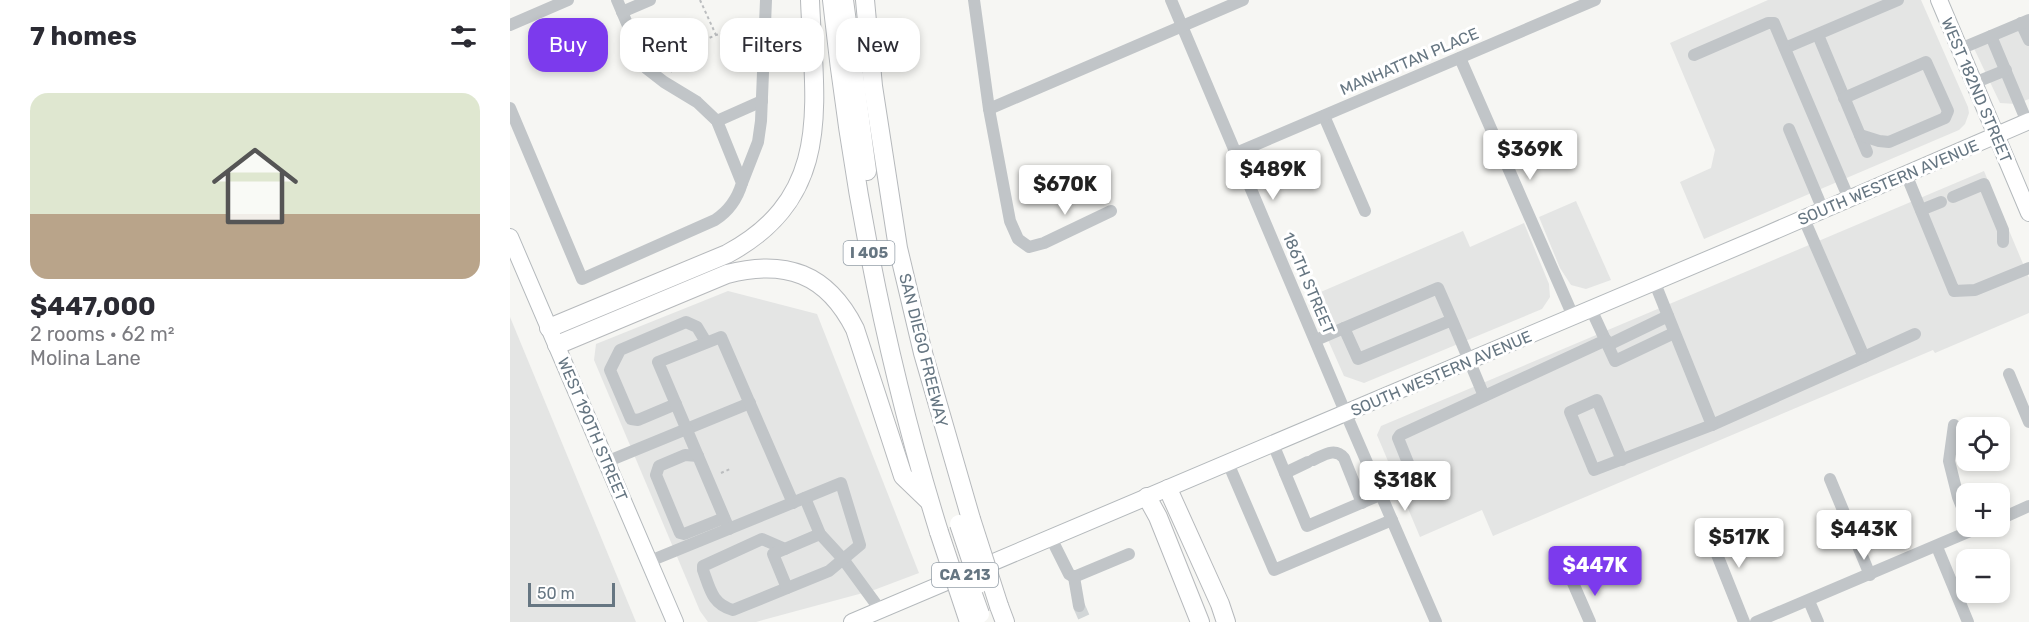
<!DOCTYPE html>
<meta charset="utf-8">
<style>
body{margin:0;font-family:Rubik,sans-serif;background:#f7f7f7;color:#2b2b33;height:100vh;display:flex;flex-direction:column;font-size:22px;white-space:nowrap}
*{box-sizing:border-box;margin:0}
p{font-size:20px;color:#7c7c81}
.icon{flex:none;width:33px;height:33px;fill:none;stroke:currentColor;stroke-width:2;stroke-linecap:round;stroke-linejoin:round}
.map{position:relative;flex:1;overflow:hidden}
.panel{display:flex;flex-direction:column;background:#fff;width:510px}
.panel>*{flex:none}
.top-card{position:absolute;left:18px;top:18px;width:570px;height:54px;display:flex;gap:12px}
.fabs{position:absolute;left:1446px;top:417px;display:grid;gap:12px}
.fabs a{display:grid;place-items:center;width:54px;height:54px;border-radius:12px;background:#fff;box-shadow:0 3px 9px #0003;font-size:30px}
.scale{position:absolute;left:18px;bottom:15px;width:87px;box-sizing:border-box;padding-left:6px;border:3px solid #667682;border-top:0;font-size:16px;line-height:21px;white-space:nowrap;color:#667682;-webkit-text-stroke:4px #fff;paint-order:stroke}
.price{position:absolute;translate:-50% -51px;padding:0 14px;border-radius:6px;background:#fff;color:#222;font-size:20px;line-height:39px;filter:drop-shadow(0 2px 3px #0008)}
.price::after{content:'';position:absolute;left:50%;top:36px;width:18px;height:14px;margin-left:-9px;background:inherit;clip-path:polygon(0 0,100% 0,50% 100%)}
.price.on{background:#7c3aed;color:#fff}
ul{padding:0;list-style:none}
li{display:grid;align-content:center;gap:12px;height:318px;padding:0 30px}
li+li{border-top:2px solid #e1e1e2}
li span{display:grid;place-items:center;height:186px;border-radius:18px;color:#555}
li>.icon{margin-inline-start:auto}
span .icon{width:108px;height:108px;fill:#fffc;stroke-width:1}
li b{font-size:26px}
h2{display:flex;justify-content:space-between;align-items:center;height:72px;padding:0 30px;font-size:26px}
.chip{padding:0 21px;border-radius:18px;background:#fff;box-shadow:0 3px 9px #0003;font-size:21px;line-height:54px}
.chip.on{background:#7c3aed;color:#fff}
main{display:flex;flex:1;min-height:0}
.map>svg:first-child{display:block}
.built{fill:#e4e5e4}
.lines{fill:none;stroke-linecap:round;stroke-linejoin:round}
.minor-tunnel{stroke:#d2d6d7;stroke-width:12;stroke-dasharray:12 6;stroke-linecap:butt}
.major-casing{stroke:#b4b9bc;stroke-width:18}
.highway-casing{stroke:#b6b9bc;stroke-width:20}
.path{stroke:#bbbdbf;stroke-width:2;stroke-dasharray:3 3;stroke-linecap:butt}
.minor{stroke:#c1c5c8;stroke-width:12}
.major{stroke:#fff;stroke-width:16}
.highway{stroke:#fff;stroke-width:18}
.highway-bridge-casing{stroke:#b6b9bc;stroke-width:20;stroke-linecap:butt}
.highway-bridge{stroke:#fff;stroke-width:18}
.labels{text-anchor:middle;stroke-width:6;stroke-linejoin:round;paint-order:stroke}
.shield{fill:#fff;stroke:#949fa8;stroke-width:1.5}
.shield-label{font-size:15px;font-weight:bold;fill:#667682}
.street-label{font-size:16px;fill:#667682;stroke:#fff}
</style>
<main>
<section class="panel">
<h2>7 homes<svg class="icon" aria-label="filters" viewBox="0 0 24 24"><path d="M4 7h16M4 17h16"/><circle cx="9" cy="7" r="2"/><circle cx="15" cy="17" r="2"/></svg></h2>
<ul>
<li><span style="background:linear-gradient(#dfe7d0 65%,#b9a48a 0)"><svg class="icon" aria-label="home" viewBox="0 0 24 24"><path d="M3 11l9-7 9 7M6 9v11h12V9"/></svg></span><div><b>$447,000</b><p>2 rooms · 62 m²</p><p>Molina Lane</p></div></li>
</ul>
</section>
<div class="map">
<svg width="1519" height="622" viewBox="0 0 1519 622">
<rect width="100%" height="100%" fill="#f6f6f3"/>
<g class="built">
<polygon points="1258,0 1411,0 1458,107 1459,113 1455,124 1449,130 1194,239 1170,182 1201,168 1205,150 1160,43"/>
<polygon points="1519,15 1519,99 1506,104 1490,103 1460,40"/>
<polygon points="1474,171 1519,278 1519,313 1425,353 1423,350 983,536 972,510 910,537 867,435 871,426"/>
<polygon points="1066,201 1101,280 1076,289 1061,285 1050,268 1029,217"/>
<polygon points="1014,223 1039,284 1040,297 1032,309 854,383 834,376 799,297 953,231 960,247"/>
<polygon points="218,291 307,314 409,573 364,590 246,622 198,622 190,611 84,360 86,344"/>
<polygon points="0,317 126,622 0,622"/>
</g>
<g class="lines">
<polyline class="minor-tunnel" points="569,606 576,622"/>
<g class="major-casing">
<g id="major">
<polyline points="1429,0 1519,213"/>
<polyline points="0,237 165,622"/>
<polyline points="342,622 1253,236 1519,121"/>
</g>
</g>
<g class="highway-casing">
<g id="highway">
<path d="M 322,0 C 341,180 375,358 429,532"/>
<polyline points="334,0 357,171"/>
<polyline points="355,0 363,86 388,248 413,353 461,519"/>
<path d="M 39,328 L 217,254 C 325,196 304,104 300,0"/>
<path d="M 47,345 L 217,274 C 275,259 317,273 345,329 L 393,476 L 419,501"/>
<polyline points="658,489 710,604 716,622"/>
<polyline points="637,497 648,517 690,622"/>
<polyline points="489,606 495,622"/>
</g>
</g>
<g class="path">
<polyline points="190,0 206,35"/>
<polyline points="161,72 176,48 206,35 244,27"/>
<polyline points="211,473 220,469"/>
</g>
<g class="minor">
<polyline points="464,0 479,109 500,221 508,239 519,247 534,243 601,211"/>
<polyline points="661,0 836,414 926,622"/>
<polyline points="112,12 140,0"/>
<polyline points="1511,23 1519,40"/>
<polyline points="0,25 58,0"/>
<polyline points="1308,35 1357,152"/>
<polyline points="1481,36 1517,122"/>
<polyline points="1275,48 1388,0"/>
<polyline points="1450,49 1519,20"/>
<polyline points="1184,55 1258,23 1264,23 1339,199"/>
<polyline points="950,58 1063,316"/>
<polyline points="1464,83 1496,70"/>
<polyline points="1334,98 1416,62 1438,111 1435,118 1379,142 1369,141 1350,135"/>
<path d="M 0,108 L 72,279 L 205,220 C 219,211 227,200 232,183 L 207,121 L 187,102 L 154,82 L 136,68 L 107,0"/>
<polyline points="479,109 733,0"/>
<polyline points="814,116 855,211"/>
<polyline points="207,121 252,101"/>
<polyline points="1279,129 1313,210"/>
<polyline points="726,153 1085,0"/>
<polyline points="1396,174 1444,291 1465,290 1519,268"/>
<polyline points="232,183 248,142 251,121 256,0"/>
<polyline points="1443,197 1474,184 1493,230 1493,242"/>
<polyline points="1411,210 1431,202"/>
<polyline points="1294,219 1354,357 1405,334"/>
<polyline points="1081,309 1105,361 1164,333"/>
<path d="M 942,320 L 848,359 L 834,328 L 928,288 C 944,324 959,360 974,396"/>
<polyline points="806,340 834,328"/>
<polyline points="1098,345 1158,316"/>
<polyline points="1499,374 1519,422"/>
<polyline points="166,404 128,420 121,419 100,370 110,350 176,322 187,327 196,342"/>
<polyline points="1202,425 1354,357"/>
<polyline points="1444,425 1439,461 1448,497 1456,517"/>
<polyline points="763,444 797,526 905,480 888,438 890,435 1096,340"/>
<polyline points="188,456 175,455 149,466 146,475 170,533 174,534 214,518"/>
<path d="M 803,460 C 814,455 825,447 834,458 L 852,503"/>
<polyline points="1112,460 1087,400 1060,412 1084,470 1202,425 1144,281"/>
<polyline points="96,462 240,403"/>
<polyline points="718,463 764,570 882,520"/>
<polyline points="775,473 798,462"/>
<polyline points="1320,479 1360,575"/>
<polyline points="295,498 310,534 333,559 371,611"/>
<polyline points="1490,519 1519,506"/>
<polyline points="1196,527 1234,622"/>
<polyline points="219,529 148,362 211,337 283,503"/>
<polyline points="541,538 559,574 564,577 619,554"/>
<polyline points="1427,547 1458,622"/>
<path d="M 140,561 L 331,483 L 350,545 L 319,571 L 223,610 C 202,604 200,589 193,570 L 193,566 L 252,539 L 275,549"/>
<polyline points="564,577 569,606"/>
<polyline points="1063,583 1080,622"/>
<polyline points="277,588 263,554 310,534"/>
<polyline points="1299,601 1308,622"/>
<polyline points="1246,622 1472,526"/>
</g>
<use href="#major" class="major"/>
<use href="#highway" class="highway"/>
<g class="highway-bridge-casing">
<g id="highway-bridge">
<polyline points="461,519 489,606"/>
<polyline points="449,524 469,584"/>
<polyline points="429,532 458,619"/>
<polyline points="455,572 470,614"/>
</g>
</g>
<use href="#highway-bridge" class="highway-bridge"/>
</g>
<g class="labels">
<g class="shield">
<rect x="333.5" y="241" width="51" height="24" rx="4.5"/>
<rect x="422" y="563" width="66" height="24" rx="4.5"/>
</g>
<g class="shield-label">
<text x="359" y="258">I 405</text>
<text x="455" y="580">CA 213</text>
</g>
<g class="street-label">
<text transform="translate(899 61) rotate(-23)" y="6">MANHATTAN PLACE</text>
<text transform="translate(1467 90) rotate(67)" y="6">WEST 182ND STREET</text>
<text transform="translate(1378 182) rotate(-23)" y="6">SOUTH WESTERN AVENUE</text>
<text transform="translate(799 283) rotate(67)" y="6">186TH STREET</text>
<text transform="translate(414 350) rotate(76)" y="6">SAN DIEGO FREEWAY</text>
<text transform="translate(931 373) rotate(-23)" y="6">SOUTH WESTERN AVENUE</text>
<text transform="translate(83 429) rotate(67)" y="6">WEST 190TH STREET</text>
</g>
</g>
</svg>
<div class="fabs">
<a><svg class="icon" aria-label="locate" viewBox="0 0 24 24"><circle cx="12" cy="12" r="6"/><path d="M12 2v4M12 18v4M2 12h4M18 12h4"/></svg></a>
<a>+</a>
<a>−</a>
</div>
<div class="scale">50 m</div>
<b class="price" style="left:1020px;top:181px">$369K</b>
<b class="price" style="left:763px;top:201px">$489K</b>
<b class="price" style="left:555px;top:216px">$670K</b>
<b class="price" style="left:895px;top:512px">$318K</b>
<b class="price" style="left:1354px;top:561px">$443K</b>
<b class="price" style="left:1229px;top:569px">$517K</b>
<b class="price on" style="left:1085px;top:597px">$447K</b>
<div class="top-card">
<a class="chip on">Buy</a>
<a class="chip">Rent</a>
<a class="chip">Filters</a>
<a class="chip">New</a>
</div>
</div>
</main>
